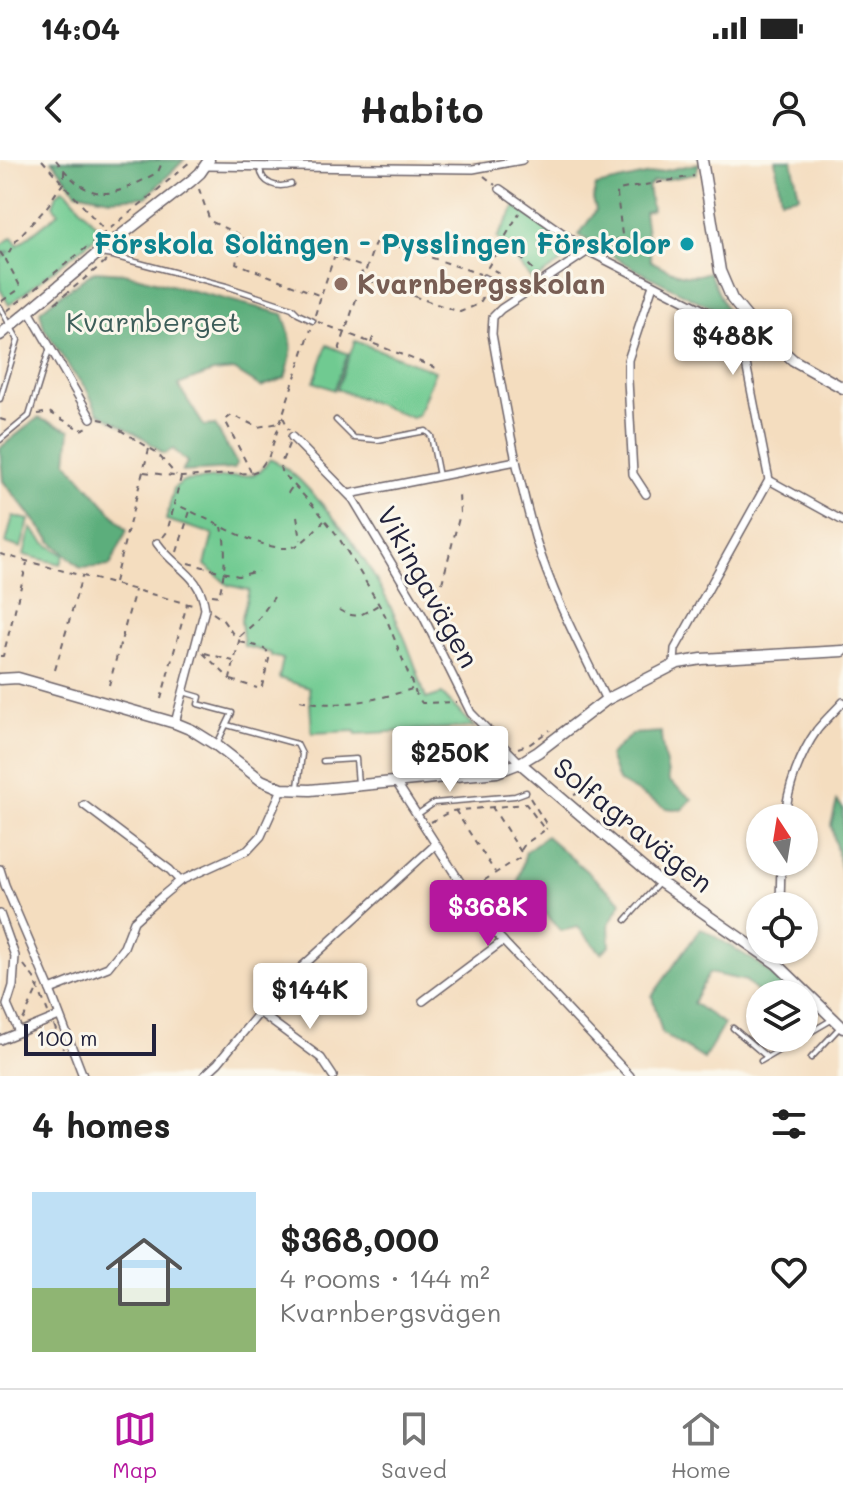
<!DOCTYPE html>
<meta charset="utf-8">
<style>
body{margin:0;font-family:Mali,sans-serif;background:#f6f6f6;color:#222;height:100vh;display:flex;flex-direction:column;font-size:30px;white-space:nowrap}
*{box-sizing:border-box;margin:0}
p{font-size:26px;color:#767676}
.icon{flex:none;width:44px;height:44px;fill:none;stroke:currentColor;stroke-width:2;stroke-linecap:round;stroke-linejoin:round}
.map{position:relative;height:916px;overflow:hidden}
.drawer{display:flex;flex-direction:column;background:#fff;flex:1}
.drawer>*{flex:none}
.needle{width:52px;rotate:348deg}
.fabs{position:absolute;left:746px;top:644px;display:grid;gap:16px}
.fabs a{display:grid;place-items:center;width:72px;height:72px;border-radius:50%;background:#fff;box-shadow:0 2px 6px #0004;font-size:40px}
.scale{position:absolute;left:24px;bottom:20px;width:132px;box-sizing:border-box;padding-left:8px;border:4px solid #22223b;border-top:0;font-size:22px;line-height:28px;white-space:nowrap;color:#22223b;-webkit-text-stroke:6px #fbf7ec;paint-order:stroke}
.price{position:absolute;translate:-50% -68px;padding:0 18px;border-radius:8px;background:#fff;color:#222;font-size:26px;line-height:52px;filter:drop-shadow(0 2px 4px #0008)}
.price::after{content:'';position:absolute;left:50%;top:48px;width:24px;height:18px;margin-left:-12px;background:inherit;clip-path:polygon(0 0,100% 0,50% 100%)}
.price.active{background:#b5179e;color:#fff}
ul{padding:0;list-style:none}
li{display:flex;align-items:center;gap:24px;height:200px;padding:0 32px}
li+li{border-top:2px solid #e0e0e0}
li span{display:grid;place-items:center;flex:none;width:224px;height:160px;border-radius:0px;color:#555}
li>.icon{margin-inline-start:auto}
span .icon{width:96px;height:96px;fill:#fffc;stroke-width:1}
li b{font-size:34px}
h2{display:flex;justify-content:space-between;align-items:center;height:96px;padding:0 32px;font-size:34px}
.status{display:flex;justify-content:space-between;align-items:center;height:56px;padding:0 40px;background:#fff;direction:ltr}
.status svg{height:22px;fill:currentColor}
header{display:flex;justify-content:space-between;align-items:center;height:104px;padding:0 32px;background:#fff;font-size:36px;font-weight:800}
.tabs{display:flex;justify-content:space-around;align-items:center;height:112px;border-top:2px solid #e0e0e0;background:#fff;font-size:22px;color:#767676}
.tabs a{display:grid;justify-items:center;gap:4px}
.tabs .active{color:#b5179e}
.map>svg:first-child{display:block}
.green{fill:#70ca91;stroke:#497666;stroke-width:2}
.forest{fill:#5cae7b;stroke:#3f685b;stroke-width:2}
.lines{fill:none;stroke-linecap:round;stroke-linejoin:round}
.lane-casing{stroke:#6c6369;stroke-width:7}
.street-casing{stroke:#6c6369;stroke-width:10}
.secondary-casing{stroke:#6c6369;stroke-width:13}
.path{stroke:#6c6369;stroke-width:2;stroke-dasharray:6 6;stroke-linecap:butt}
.lane{stroke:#fff;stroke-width:4}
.street{stroke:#fff;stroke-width:7}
.secondary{stroke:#fff;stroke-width:10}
.culture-dot{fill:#0f9aa8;stroke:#fbf7ec;stroke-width:3}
.education-dot{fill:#8d6e63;stroke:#fbf7ec;stroke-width:3}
.labels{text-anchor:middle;stroke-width:6;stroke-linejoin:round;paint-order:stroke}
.culture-label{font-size:28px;font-weight:bold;fill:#0d838f;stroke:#fbf7ec;text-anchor:end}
.education-label{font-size:28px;font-weight:bold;fill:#785e54;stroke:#fbf7ec;text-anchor:start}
.park-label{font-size:28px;fill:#3d5d59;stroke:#fbf7ec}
.street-label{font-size:28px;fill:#22223b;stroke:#fbf7ec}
</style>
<div class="status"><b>14:04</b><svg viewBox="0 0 49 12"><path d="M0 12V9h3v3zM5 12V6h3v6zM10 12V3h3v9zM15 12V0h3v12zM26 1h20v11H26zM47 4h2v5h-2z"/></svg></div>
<header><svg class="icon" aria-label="back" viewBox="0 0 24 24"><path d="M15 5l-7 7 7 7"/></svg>Habito<svg class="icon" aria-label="person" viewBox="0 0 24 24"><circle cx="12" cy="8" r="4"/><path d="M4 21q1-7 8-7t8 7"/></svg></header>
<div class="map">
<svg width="843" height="916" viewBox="0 0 843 916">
<rect width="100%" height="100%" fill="#fbf7ec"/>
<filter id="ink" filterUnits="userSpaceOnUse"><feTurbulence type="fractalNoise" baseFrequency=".0125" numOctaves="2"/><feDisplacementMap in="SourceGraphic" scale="16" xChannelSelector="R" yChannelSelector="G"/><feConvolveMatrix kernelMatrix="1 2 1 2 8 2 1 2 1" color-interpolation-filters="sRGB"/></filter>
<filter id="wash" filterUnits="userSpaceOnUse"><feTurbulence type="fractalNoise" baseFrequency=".006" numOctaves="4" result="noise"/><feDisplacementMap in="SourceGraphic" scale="32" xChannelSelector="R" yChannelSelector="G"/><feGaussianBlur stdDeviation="1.8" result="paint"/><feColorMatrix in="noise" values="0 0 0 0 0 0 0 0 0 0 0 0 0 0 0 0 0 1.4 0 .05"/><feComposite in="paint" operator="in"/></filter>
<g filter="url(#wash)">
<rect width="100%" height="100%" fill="#f4ddbf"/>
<g class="green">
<polygon points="62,29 66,30 102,72 9,145 0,129 0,99 10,91 3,94 0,86 12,77 18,85 58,53 53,45 57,34"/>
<polygon points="516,46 578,91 533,121 497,78"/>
<polygon points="355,181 435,211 418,255 412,258 337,229"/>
<polygon points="327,185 348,194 334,230 314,222"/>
<path d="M 270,299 C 292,310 305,325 321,343 C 371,399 405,467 426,539 L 442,534 L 474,567 L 356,574 L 355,571 L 312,573 L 309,528 L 279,518 L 283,499 L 271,496 L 271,493 L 244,486 L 241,461 L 249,430 L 228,425 L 205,405 L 213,374 L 166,360 L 174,328 L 183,321 L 253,315 L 261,311 Z"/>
<polygon points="13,356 29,360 21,388 6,383"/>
<polygon points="31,368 45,383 64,395 61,404 24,395"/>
</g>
<g class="forest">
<polygon points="52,0 184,0 146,37 110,39 76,32"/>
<polygon points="775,0 792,0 799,36 781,39"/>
<path d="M 699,3 L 696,14 L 653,22 L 648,27 L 652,50 L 644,52 L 651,101 C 671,111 687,121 709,112 L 729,156 C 677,131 627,107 579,75 L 596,50 L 593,39 L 596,26 Z"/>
<path d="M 95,111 L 124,113 L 283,154 C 294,183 294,188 285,218 L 261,227 L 234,210 L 213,212 L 178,225 L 204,266 L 215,265 L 237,304 L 233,309 L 182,312 L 187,302 L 173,289 L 164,294 L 145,279 L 98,252 L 86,228 L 73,213 L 44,168 L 40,151 L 57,137 Z"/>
<polygon points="38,258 70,270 67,302 127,370 110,406 81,408 52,382 3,321 0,288"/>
<path d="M 661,572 C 661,589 667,604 669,621 L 692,639 L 682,650 L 666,648 L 618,621 L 609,596 L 632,574 Z"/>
<polygon points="837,641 843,648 843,719 831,665"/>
<polygon points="546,676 622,742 609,764 610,786 601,793 578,767 561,771 518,722 526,691"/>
<polygon points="701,768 758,803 784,825 770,834 760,835 746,821 709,813 693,843 724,864 704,899 662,873 652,836"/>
</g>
</g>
<g filter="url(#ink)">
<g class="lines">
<g class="lane-casing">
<g id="lane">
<path d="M 260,8 C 262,24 277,29 291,24"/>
<polyline points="99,94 113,96 226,126 292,148 298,154 313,161"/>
<polyline points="484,117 509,130 517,138"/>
<polyline points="0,147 18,180 0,239"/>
<polyline points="336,260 354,278 378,280 426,271 431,276 439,316"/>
<polyline points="0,280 29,256 50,187"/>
<polyline points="183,532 200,537 198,544 232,553 217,584"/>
<polyline points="227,565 297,584 302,594 298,627"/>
<polyline points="323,601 356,599 358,624"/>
<polyline points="418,654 434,643 515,636 526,632"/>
<polyline points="626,760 659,723"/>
<polyline points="733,868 767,897"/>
<polyline points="804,876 833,859"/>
<polyline points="811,898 839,868"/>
<polyline points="761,901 800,878"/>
</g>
</g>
<g class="street-casing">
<g id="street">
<polyline points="205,6 473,9 522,0"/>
<polyline points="500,29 588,91 739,168 769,320 675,489 674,504"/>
<path d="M 588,91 L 501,149 L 493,157 L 492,174 C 504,242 516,311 535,377 C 552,434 580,487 606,540"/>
<polyline points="29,151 91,258"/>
<polyline points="292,277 353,339 423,456 471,553 520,603"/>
<polyline points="769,320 843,361"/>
<polyline points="349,334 516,301"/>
<polyline points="646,334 633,314 628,220 628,200 653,125"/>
<path d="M 157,383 C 176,410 200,413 205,449 L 175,563"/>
<polyline points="396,622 487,764 630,916"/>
<polyline points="84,645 170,710 180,721"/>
<path d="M 785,658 C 787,629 800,594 817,570 C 825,560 835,551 843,542"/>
<polyline points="0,709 5,725 50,830 83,916"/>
<polyline points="780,746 781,702"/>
<polyline points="0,754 15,796 13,826 7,845 19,872"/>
<polyline points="777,804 779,790"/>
<polyline points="50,830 108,807 124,787 134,761 162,736 180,721 248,690 261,676 282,629"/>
<polyline points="423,841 503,781"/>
<polyline points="259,852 321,898 333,916"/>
<polyline points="0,880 59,856"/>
<polyline points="204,916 218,903 281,826 435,685"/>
</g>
</g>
<g class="secondary-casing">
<g id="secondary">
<polyline points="702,0 720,111 732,139 750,161 793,200 843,228"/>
<polyline points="0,175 97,94 191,21 200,13 209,0"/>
<polyline points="0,519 18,518 175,563 192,570 216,585 261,620 282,629 310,630 497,612 520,603 657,720 777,804 843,868"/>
<polyline points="520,603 538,592 606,540 678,503 702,499 843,491"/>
</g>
</g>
<g class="path">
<polyline points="42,0 105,71"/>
<path d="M 56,0 C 91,47 113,37 158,12 L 163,0"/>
<polyline points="484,16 495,25"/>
<polyline points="199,29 210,61 244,77 236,103 321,136 334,97 360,106 363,117 375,123 460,152 479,144 489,128"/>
<polyline points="397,86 480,114"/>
<polyline points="604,90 622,75 617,34 618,30 694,16"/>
<polyline points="0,92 5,99"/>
<path d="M 496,95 C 516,90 525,100 537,114"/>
<polyline points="499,113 488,107 519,53"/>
<polyline points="370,135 374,125"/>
<path d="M 2,141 L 18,130 L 19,124 L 6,100 C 13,77 35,63 49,44 C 54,36 57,30 64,23 L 64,11"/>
<polyline points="55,143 106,101"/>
<polyline points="7,151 147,39 192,0"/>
<polyline points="315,155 321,136"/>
<polyline points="318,162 441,210"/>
<polyline points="371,183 375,173"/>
<polyline points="339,190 376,80"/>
<polyline points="38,254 49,252 81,270 90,266"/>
<polyline points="283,257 289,270"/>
<polyline points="0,259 10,262"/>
<polyline points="99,259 104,260 156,292 176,315"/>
<polyline points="289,284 280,306 281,311 318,351 337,375 364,419 385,455 417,536 422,543 456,542"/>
<polyline points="144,312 181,317 251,313 259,310 269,296 311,169"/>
<polyline points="251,312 225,260 232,255 258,267 279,263"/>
<path d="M 181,317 L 174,344 C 203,354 269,398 296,386 C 306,381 316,368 324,361"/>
<polyline points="288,333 292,327"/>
<polyline points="297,356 301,380"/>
<polyline points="163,377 167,372 174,346"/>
<polyline points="177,392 190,351"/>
<polyline points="0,394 196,446"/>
<polyline points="188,403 238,416 258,411"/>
<polyline points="114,422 149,289"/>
<polyline points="442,423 460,354 459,334"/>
<path d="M 212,435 L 219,436 C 225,413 227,390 222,367"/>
<path d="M 339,450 C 357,460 361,455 378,445"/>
<polyline points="213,453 222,459 233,474 240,476 257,461 274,437"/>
<polyline points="240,482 261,487 267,491 269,499 261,530"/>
<polyline points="203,493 230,519 240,477"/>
<polyline points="205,493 233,501"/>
<polyline points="0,496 3,496 27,403"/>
<polyline points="55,510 82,416"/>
<polyline points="231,520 257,528"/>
<polyline points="109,525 135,430"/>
<polyline points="161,539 187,444"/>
<path d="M 300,540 C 339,549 375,540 412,529"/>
<polyline points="518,588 530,584 550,570"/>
<polyline points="574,635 579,633 594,648 594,651"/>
<polyline points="530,638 548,667 546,669"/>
<polyline points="455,650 495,712"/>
<polyline points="431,662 451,651 526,644 545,670 525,684 521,690"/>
<polyline points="474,727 519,698 521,692 492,647"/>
<polyline points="24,805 34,818 48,852"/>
<polyline points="23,860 39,826"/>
<polyline points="54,865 63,889"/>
</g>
<use href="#lane" class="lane"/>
<use href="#street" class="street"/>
<use href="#secondary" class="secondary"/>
</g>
</g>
<circle class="culture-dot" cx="687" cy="84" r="8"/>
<circle class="education-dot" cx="341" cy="124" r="8"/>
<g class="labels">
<g class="culture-label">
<text x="671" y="94">Förskola Solängen - Pysslingen Förskolor</text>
</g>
<g class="education-label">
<text x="357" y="134">Kvarnbergsskolan</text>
</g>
<g class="park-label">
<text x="153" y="172">Kvarnberget</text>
</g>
<g class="street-label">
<text transform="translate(428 427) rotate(61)" y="10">Vikingavägen</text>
<text transform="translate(633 665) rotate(39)" y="10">Solfagravägen</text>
</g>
</g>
</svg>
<div class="fabs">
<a><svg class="needle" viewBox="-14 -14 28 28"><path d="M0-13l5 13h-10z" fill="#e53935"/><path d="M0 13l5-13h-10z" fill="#767676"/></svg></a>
<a><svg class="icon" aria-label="locate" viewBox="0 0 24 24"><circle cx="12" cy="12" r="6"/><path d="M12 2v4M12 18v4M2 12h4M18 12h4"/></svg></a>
<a><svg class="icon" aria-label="layers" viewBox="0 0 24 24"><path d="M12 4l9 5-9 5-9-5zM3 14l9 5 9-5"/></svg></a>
</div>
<div class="scale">100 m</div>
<b class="price" style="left:733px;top:217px">$488K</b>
<b class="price" style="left:450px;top:634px">$250K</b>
<b class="price active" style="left:488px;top:788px">$368K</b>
<b class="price" style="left:310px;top:871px">$144K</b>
</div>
<section class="drawer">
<h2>4 homes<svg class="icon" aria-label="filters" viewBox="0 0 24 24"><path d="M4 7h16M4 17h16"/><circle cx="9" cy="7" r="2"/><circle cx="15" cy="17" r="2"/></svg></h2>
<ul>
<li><span style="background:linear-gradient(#bfe0f5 60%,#8fb573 0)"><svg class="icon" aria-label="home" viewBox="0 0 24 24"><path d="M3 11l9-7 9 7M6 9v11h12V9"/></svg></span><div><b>$368,000</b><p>4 rooms · 144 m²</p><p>Kvarnbergsvägen</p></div><svg class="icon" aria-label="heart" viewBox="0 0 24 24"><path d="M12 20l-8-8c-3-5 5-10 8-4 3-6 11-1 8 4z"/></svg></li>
</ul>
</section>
<nav class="tabs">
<a class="active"><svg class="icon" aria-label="map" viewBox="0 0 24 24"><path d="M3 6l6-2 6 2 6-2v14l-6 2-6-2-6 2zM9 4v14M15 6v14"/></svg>Map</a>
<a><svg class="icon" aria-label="saved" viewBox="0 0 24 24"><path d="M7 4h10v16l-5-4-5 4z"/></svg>Saved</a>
<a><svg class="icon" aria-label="home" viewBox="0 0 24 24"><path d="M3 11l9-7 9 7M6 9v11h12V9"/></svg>Home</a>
</nav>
